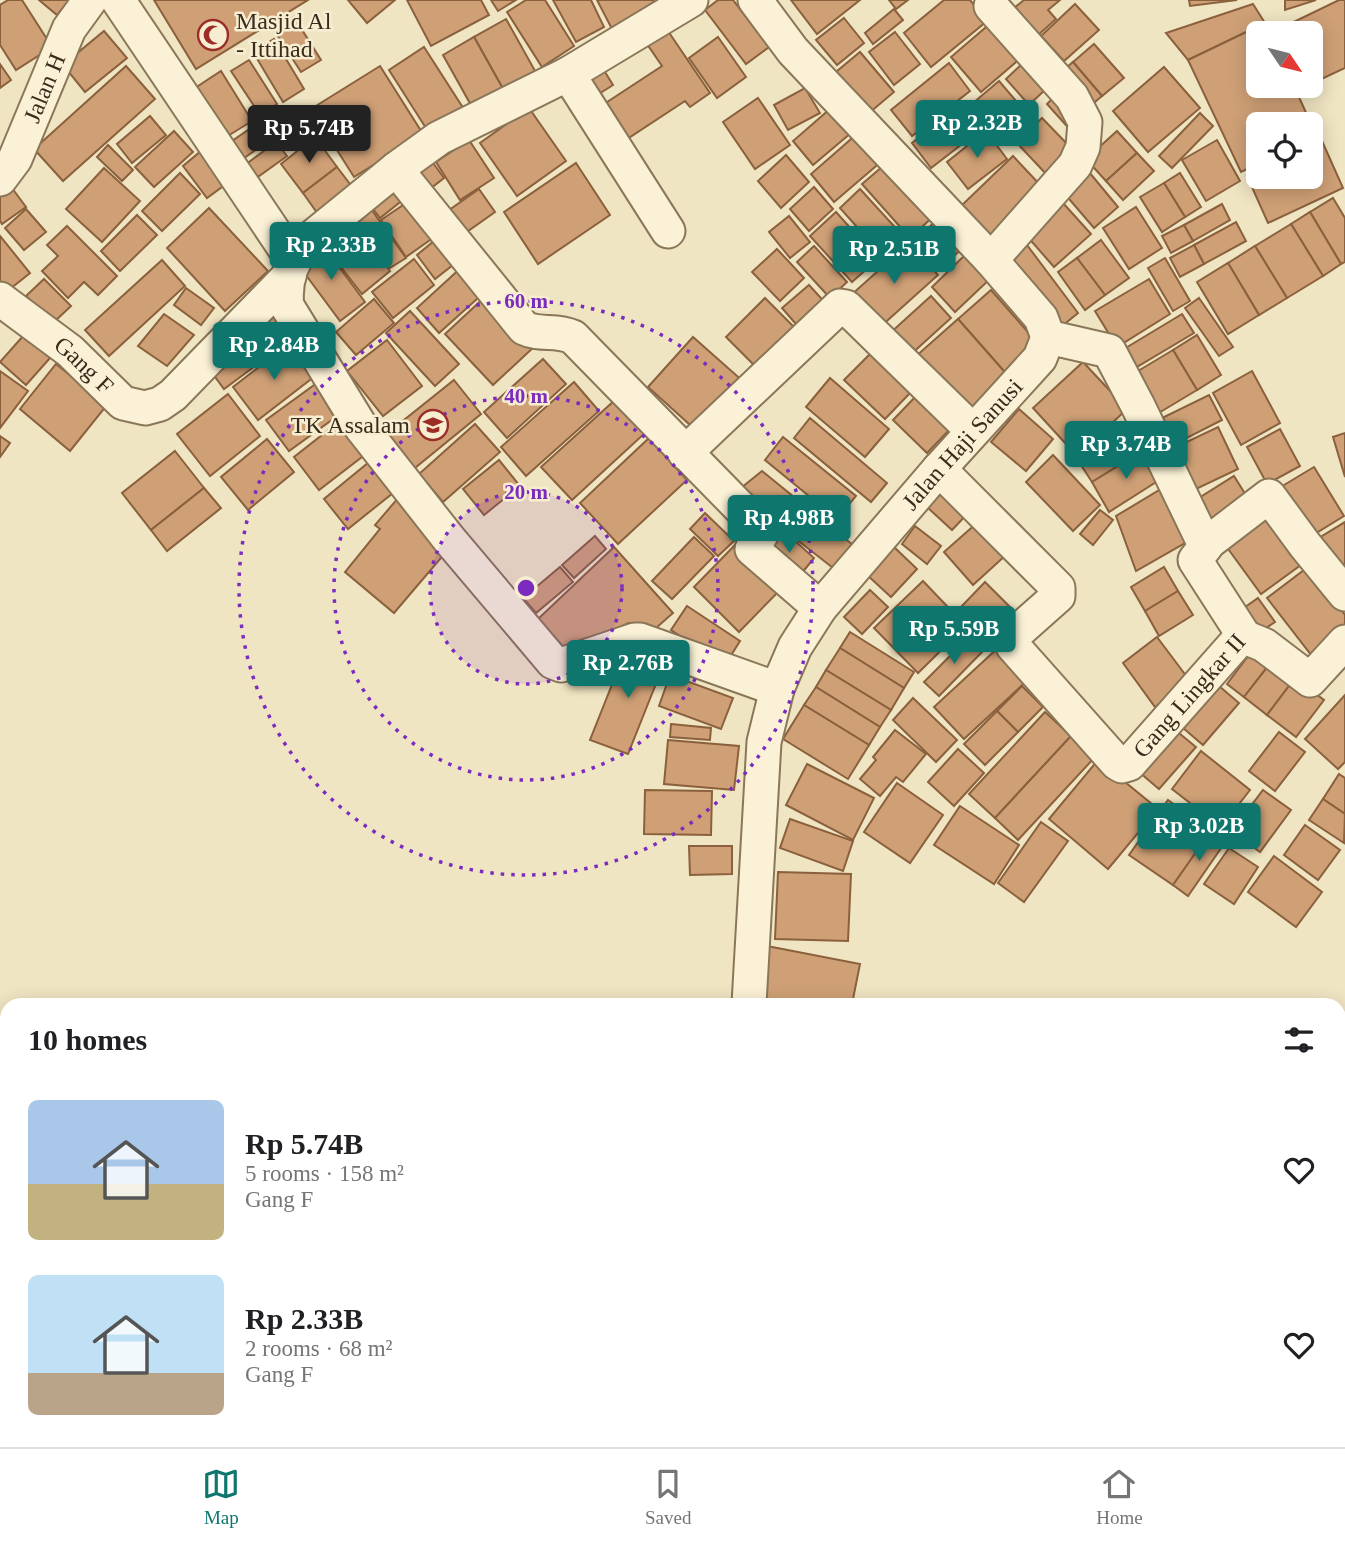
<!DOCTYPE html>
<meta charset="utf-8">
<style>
body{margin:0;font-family:Georgia,serif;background:#f2f2f2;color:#202124;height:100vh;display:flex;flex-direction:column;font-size:26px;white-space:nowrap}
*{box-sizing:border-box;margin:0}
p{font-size:23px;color:#757577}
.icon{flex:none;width:38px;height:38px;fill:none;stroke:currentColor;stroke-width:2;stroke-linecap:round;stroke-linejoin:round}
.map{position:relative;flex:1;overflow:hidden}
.sheet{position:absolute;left:0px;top:998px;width:1346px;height:450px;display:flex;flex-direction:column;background:#fff;border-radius:21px 21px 0 0;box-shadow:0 4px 18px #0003}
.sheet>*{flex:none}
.needle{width:46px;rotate:125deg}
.controls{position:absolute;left:1246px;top:21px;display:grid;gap:14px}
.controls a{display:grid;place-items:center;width:77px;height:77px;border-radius:10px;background:#fff;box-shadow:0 4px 18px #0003;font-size:35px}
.price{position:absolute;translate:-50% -60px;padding:0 16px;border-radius:7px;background:#0f766e;color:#fff;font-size:23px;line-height:46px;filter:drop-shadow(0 2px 4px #0008)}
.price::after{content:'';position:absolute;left:50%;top:42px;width:21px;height:16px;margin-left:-10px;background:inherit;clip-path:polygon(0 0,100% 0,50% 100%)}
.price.active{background:#222;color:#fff}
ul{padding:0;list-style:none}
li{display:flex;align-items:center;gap:21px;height:175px;padding:0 28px}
li span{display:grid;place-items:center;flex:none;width:196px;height:140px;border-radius:10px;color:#555}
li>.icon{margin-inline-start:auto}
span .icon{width:84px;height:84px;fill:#fffc;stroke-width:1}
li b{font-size:30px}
h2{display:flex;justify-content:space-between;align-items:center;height:84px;padding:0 28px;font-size:30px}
.menu{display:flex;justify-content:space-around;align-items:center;height:98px;border-top:2px solid #e0e0e0;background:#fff;font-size:19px;color:#757577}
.menu a{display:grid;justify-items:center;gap:4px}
.menu .active{color:#0f766e}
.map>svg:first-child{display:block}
.building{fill:#cfa076;stroke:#8a603d;stroke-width:2}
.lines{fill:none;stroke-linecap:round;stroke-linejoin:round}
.street-casing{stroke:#8a7658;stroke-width:37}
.street{stroke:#faf1d6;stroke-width:33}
.ring{fill:none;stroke:#7b2cbf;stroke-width:3.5;stroke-dasharray:3.5 7}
.labels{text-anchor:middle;stroke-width:5;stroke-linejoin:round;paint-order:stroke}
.poi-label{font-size:24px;fill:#3a2c1d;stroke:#f7eed2;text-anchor:start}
.street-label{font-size:24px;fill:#3a2c1d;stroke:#f7eed2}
.centre{fill:#7b2cbf;stroke:#f7eed2;stroke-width:3.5}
.ring-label{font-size:21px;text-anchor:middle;font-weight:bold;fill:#7b2cbf;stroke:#f7eed2;stroke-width:5;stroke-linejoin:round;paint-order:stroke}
</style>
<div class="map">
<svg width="1345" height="1447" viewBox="0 0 1345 1447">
<rect width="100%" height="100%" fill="#f0e5c2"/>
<g class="building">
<polygon points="8,0 22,0 52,47 16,70 0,45 0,5"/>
<polygon points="39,0 70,0 57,15"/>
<polygon points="154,0 308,0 196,69"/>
<polygon points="348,0 395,0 367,23"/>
<polygon points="407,0 481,0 489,15 431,46"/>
<polygon points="491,0 516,0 498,11"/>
<polygon points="526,0 545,0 574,46 542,67 507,12"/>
<polygon points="553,0 591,0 604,27 576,42"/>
<polygon points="597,0 653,0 657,7 613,31"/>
<polygon points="718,0 733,0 769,47 746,64 705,10"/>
<polygon points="791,0 860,0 817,34"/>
<polygon points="889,0 908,0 896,9"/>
<polygon points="944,0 970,0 987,21 931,67 904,33"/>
<polygon points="1024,0 1060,0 1048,10 1056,19 1027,45 1003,17"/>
<polygon points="1189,0 1237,0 1190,6"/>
<polygon points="1285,0 1316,0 1285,10"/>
<polygon points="1339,0 1345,0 1345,68 1311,84 1311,33 1271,33"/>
<polygon points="1075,4 1099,30 1064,61 1041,36"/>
<polygon points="1253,4 1265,23 1188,60 1166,33"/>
<polygon points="894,9 903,20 873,44 865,33"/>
<polygon points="294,17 321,60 301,72 274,30"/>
<polygon points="844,18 864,43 837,65 816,40"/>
<polygon points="506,19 539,78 507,96 474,37"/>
<polygon points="992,22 1022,57 981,92 951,57"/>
<polygon points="1265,23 1270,33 1258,33 1258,86 1294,86 1317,137 1311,139 1311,124 1258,124 1258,164 1241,172 1188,60"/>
<polygon points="104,31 127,58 85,92 63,65"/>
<polygon points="668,31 710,93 690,107 685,101 621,143 598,108 662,66 647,44"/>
<polygon points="895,32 920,64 894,85 869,52"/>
<polygon points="474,37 507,96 476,114 443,55"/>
<polygon points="718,37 746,77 717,98 689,58"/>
<polygon points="274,39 304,89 283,102 253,52"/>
<polygon points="1094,44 1124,78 1102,96 1073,62"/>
<polygon points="424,47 467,114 431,136 389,70"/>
<polygon points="860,52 894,92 869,113 836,72"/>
<polygon points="249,60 277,104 260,115 231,71"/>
<polygon points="1024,62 1047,88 1029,105 1006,79"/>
<polygon points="1073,62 1102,96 1088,108 1059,74"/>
<polygon points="949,63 970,91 912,136 891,110"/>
<polygon points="0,64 11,80 0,88"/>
<polygon points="600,64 613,85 591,99 577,78"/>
<polygon points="126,66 155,99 63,181 34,149"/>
<polygon points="380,66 423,134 354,177 311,109"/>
<polygon points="1164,67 1200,108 1148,152 1113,111"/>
<polygon points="221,71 252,121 223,139 192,90"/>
<polygon points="999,81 1017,102 992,124 973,103"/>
<polygon points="805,88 820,113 788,130 774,105"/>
<polygon points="1057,94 1074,134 1047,104"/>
<polygon points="758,98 790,145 755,169 723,122"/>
<polygon points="964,102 984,127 931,168 912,143"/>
<polygon points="1026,107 1035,119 1006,142 997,130"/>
<polygon points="529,108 566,161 517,196 480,143"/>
<polygon points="830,109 851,133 813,165 793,141"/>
<polygon points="277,110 289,127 244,158 232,141"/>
<polygon points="1200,113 1213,126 1172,168 1159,156"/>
<polygon points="150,116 166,135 132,163 117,144"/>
<polygon points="1042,118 1074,151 1048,176 1017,143"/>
<polygon points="174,131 193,152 154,187 135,167"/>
<polygon points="986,131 1007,159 968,189 947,162"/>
<polygon points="1117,131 1137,153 1106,181 1086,159"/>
<polygon points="858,133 882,161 834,202 811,174"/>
<polygon points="315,137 337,167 303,193 281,164"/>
<polygon points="469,140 494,178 460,200 436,162"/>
<polygon points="1217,140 1240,181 1206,201 1182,160"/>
<polygon points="1322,141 1343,188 1268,223 1247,176 1258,171 1258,177 1311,177 1311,146"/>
<polygon points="276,142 287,156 251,182 241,168"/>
<polygon points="108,145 133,170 122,181 97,157"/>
<polygon points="201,151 226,184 207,198 183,166"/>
<polygon points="1137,153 1154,171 1123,200 1106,181"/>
<polygon points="786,155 809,182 781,208 758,181"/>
<polygon points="428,156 444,178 426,192 409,169"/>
<polygon points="1013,156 1043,188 989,239 959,208"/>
<polygon points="889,161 936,214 910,238 862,184"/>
<polygon points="576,163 610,215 538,264 504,212"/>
<polygon points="337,167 353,188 318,214 303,193"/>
<polygon points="104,168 140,201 102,242 66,209"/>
<polygon points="1089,172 1118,207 1094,228 1064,193"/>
<polygon points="180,173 200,194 162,231 142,211"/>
<polygon points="1180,173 1201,207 1185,217 1164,183"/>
<polygon points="396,179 409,195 380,218 367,201"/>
<polygon points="1164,183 1185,217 1162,232 1140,197"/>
<polygon points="9,184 26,207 2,224 0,221 0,191"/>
<polygon points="814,187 833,209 809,231 790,209"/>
<polygon points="479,189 495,212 461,236 445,213"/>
<polygon points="860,189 903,236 882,255 840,208"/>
<polygon points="415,197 440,233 406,257 381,220"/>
<polygon points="1333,198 1345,218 1345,262 1341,264 1310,212"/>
<polygon points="366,202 406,258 390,268 351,213"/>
<polygon points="1063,203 1091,234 1054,267 1026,235"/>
<polygon points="1222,204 1230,220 1193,241 1184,225"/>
<polygon points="1136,207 1162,248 1129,269 1103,228"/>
<polygon points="209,208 268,271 225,311 167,248"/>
<polygon points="26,209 46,232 24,250 5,228"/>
<polygon points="836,212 878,259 852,282 810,236"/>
<polygon points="1310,212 1341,264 1323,276 1291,224"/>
<polygon points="137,215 157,235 120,271 101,251"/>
<polygon points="789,216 810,242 790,258 769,232"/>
<polygon points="348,217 390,271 362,294 319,239"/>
<polygon points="938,219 964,247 938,270 913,242"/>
<polygon points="1236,222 1246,241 1204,264 1194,245"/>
<polygon points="1291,224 1323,276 1287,298 1255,246"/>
<polygon points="1184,225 1193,241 1171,253 1162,236"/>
<polygon points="67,226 117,276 98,295 84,282 68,298 42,271 58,256 47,245"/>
<polygon points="0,236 30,273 0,297"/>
<polygon points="440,236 458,261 435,279 417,255"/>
<polygon points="1101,240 1129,278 1105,295 1077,258"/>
<polygon points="1024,241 1078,313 1062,326 1008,254"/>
<polygon points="909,243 938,275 879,328 850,296"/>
<polygon points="322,244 365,302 340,321 297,263"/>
<polygon points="1194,245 1204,264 1180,277 1170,258"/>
<polygon points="814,246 847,282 830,298 797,262"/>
<polygon points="1255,246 1287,298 1259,315 1228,263"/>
<polygon points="777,249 804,278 780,301 752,272"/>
<polygon points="968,252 992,277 955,312 932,287"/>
<polygon points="1077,258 1105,295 1085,310 1058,272"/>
<polygon points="1165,258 1190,301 1173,311 1148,268"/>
<polygon points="414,259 434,285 393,318 372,292"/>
<polygon points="162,260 185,286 109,356 85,330"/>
<polygon points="1228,263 1259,315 1228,334 1197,282"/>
<polygon points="464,265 487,290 439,333 417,308"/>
<polygon points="44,279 71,306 53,323 26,296"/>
<polygon points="1149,279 1170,314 1117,347 1095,311"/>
<polygon points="809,285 829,307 802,331 782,308"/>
<polygon points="186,288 214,308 201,325 174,305"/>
<polygon points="991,290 1042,348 1010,378 958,319"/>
<polygon points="487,295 535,346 493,385 445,334"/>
<polygon points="931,296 951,318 909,356 889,334"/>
<polygon points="765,298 797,330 758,369 726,337"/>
<polygon points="1199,298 1233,347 1219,356 1185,308"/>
<polygon points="374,299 394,323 356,355 336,332"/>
<polygon points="273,300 295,330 277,344 255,313"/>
<polygon points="410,311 459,364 435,386 386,333"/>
<polygon points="164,314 194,335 167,366 138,346"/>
<polygon points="1182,314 1194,333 1135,368 1124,349"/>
<polygon points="958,319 1010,378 966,415 915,357"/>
<polygon points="257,328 275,351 224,389 207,366"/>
<polygon points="24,335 50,358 26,385 0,362"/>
<polygon points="1197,335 1221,375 1197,390 1173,350"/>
<polygon points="693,337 745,383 699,433 648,387"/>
<polygon points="387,340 422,386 383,416 347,371"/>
<polygon points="290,343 315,376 258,420 233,387"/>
<polygon points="1173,350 1197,390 1157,414 1133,374"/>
<polygon points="871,353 911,392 885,419 844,380"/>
<polygon points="543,359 566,384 507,438 484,412"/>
<polygon points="1083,362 1127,409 1077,456 1033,408"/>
<polygon points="56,364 107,405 70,451 20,409"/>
<polygon points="0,371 28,391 0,428"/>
<polygon points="1252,371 1280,423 1241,445 1213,393"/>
<polygon points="830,378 889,429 865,457 806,407"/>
<polygon points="454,380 481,414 410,472 384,436"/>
<polygon points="574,382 599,411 526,476 501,447"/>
<polygon points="317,383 340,414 289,451 266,420"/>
<polygon points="920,392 954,425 927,453 893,420"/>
<polygon points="228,394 260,436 210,476 177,434"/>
<polygon points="1209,395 1222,420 1171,446 1158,420"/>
<polygon points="615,400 645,433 572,500 541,467"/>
<polygon points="1019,409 1053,439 1026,471 991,442"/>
<polygon points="345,417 371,450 319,490 294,457"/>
<polygon points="810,418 887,483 871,502 794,438"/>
<polygon points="475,424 500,452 443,502 419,474"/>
<polygon points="1130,427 1144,450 1092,482 1077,459"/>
<polygon points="1218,427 1238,469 1194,490 1174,448"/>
<polygon points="1280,429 1300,466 1267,484 1247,447"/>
<polygon points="1345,433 1345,477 1333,437"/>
<polygon points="0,436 10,443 0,457"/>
<polygon points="783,437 856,496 837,519 765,460"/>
<polygon points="649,438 687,480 618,544 580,503"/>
<polygon points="267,439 294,472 248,510 221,477"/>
<polygon points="1144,450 1161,479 1109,512 1092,482"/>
<polygon points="175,451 204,488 151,530 122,493"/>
<polygon points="1053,455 1100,505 1073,531 1026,482"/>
<polygon points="374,458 398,489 348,529 324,499"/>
<polygon points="499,460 520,486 484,515 463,489"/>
<polygon points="1314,467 1344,516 1308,538 1279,488"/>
<polygon points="762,471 853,545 833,568 736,492"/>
<polygon points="1234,476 1252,505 1212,529 1194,501"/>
<polygon points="1166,486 1192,539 1136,571 1116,516"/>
<polygon points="204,488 221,508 167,551 151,530"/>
<polygon points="943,489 969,512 952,530 927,507"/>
<polygon points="399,497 446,552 394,613 345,572 380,529 375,525"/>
<polygon points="1100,510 1113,520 1093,545 1080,534"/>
<polygon points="705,513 734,541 718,556 690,529"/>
<polygon points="1270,514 1305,562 1261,594 1226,546"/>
<polygon points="978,522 1006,555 973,585 944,552"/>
<polygon points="1345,522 1345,577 1314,541"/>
<polygon points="915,526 941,546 927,564 902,544"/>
<polygon points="782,529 814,558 797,579 764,554"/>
<polygon points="595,536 606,549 574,578 562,565"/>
<polygon points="694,537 714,556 672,599 652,581"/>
<polygon points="735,545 780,590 739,632 694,587"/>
<polygon points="893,546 917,569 891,597 866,574"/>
<polygon points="614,547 673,613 647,636 629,623 567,651 538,619"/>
<polygon points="560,567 573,582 536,613 523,598"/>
<polygon points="1164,567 1178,591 1145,611 1131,587"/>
<polygon points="1308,567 1345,615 1345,630 1312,656 1267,598"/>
<polygon points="923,581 966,626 918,673 874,628"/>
<polygon points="985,582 1019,616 992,643 959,609"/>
<polygon points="870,590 888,607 862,634 844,617"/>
<polygon points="1178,591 1193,615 1159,636 1145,611"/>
<polygon points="1258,598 1275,622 1251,638 1234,615"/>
<polygon points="687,606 740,641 725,665 671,630"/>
<polygon points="850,632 914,672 904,688 840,648"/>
<polygon points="970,636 984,650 939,696 924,682"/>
<polygon points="1157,637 1190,681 1155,707 1123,663"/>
<polygon points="1000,646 1030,678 964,739 934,707"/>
<polygon points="627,647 665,661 628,754 590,740"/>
<polygon points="1255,647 1272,661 1244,697 1227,684"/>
<polygon points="840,648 904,688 891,710 826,670"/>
<polygon points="1272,661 1295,678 1267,715 1244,697"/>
<polygon points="826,670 891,710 880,727 816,687"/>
<polygon points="670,675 733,698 721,729 659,706"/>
<polygon points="1295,678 1324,700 1296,737 1267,715"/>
<polygon points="1212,680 1239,703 1203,745 1176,722"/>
<polygon points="1022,686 1043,707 1018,732 997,711"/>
<polygon points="816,687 880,727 869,745 804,705"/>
<polygon points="1345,695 1345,762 1338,769 1305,739"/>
<polygon points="913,698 957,740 936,762 893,720"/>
<polygon points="804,705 869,745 848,779 783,739"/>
<polygon points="997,711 1018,732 985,765 964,744"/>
<polygon points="1045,712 1071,736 995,818 969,794"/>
<polygon points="671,724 711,728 710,740 670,737"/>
<polygon points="1168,724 1196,747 1159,789 1132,766"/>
<polygon points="895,730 926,754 903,782 896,777 880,796 860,779 876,760 873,757"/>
<polygon points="1279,732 1305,752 1275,791 1249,771"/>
<polygon points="1071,736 1095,757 1018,840 995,818"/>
<polygon points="668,740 739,746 734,790 664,784"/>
<polygon points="958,749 984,773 954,806 928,782"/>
<polygon points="1201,751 1250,790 1221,827 1172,789"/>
<polygon points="1098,760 1158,809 1108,869 1049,819"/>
<polygon points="807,764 874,798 853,840 786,805"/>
<polygon points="1339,774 1345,778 1345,814 1323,799"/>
<polygon points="897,783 943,815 910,863 864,832"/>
<polygon points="645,790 712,791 711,835 644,834"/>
<polygon points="1263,790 1291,810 1260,852 1232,831"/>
<polygon points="1323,799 1345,814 1344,843 1309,820"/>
<polygon points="1168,800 1211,831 1173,885 1129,855"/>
<polygon points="960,806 1019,845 994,884 934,845"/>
<polygon points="790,819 853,841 843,871 780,848"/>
<polygon points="1041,822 1068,841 1024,902 998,883"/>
<polygon points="1305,825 1340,850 1318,880 1284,855"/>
<polygon points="1211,831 1226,841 1188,896 1173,885"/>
<polygon points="689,846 732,846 732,874 690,875"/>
<polygon points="1229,848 1258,867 1234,904 1204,884"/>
<polygon points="1274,856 1322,892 1296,927 1248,892"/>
<polygon points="778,872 851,874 848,941 775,939"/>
<polygon points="767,946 860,964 852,1004 756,1004"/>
<polygon points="1339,1341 1345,1344 1345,1394 1339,1391"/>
<polygon points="1344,1398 1345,1447 1337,1447 1327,1443 1328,1440 1339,1440 1339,1412"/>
<polygon points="239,1440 339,1440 340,1447 240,1447"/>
<polygon points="385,1440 432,1440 431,1447 384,1447"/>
<polygon points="482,1440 565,1440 566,1441 561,1447 491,1447"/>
<polygon points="572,1440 642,1440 652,1447 582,1447"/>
<polygon points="674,1440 698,1440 693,1447 685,1447"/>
<polygon points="730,1440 797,1440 805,1447 739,1447"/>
<polygon points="829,1440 869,1440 864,1447 838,1447"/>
<polygon points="1136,1440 1176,1440 1172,1447 1133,1447"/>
<polygon points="1196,1440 1199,1440 1212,1447 1192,1447"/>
<polygon points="1223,1440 1301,1440 1298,1447 1238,1447"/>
</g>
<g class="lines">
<g class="street-casing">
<g id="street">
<polyline points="118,0 294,262"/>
<path d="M 691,0 L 568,74 L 439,138 L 396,169 L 305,243 C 291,262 284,284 287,306 L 361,427 L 449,539 L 553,662 L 561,665 L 635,640 L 640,640 L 777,689"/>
<polyline points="568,74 668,231"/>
<path d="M 396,169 L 524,328 C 541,336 555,329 573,337 L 762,530 L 762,533 L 752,549 L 820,608"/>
<path id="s1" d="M 0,179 L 15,159 L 69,29 L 90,0"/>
<polyline points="991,260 1075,165 1083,147 1085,122 1072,97 991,6"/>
<path id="s2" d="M 0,299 L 70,351 L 123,403 L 145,408 L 160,404 L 173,395 L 289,276"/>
<polyline points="1048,337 1109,351 1138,406 1205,545 1269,496 1305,545 1345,594"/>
<polyline points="685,453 840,306 846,307 973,431"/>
<path id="s3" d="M 939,469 L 1058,588 L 1058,596 L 1013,636 L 1011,641 L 1013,646 L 1117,763 L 1122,766 L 1129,764 L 1242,636 L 1264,645 L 1310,680 L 1345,642"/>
<polyline points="1206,546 1195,560 1244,636"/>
<path id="s4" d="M 749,1004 L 764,742 L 777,689 L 795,647 L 820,608 L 939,469 L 1040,358 L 1048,337 L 1041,318 L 991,260 L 793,51 L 755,0"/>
<polyline points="0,1388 7,1388"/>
<polyline points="157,1440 158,1447"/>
<polyline points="458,1440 470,1447"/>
<polyline points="811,1440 817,1447"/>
<polyline points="1014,1447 1020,1440"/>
</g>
</g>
<use href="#street" class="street"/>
</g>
<circle cx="526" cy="588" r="96" fill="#7b2cbf" fill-opacity=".12"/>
<g class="ring">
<circle cx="526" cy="588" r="96"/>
<circle cx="526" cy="588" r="192"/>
<circle cx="526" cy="588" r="287"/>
</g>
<defs>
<g id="mosque-ring" transform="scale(1.575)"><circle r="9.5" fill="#f7eed2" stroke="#9c2c26" stroke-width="1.5"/><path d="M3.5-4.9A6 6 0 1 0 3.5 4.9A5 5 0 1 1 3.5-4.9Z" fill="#9c2c26"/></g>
<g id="school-ring" transform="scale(1.575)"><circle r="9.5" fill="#f7eed2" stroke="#9c2c26" stroke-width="1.5"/><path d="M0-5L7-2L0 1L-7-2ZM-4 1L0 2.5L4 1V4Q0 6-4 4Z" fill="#9c2c26"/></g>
</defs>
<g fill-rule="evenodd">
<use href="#mosque-ring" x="213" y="35"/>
<use href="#school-ring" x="433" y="425"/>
</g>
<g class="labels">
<g class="poi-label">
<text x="236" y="29">Masjid Al<tspan x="236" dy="28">- Ittihad</tspan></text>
<text x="410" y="433" text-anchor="end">TK Assalam</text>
</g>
<g class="street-label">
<text dy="8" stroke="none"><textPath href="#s1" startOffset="102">Jalan H</textPath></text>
<text dy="8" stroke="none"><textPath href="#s2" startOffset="107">Gang F</textPath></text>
<text dy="8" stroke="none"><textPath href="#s4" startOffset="626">Jalan Haji Sanusi</textPath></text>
<text dy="8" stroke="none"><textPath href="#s3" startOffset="508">Gang Lingkar II</textPath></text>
</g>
</g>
<circle cx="526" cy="588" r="10" class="centre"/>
<g class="ring-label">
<text x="526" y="308">60 m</text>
<text x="526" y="403">40 m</text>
<text x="526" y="499">20 m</text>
</g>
</svg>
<div class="controls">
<a><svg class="needle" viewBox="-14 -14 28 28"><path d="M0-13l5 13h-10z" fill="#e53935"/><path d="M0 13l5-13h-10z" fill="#757577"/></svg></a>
<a><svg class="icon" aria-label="locate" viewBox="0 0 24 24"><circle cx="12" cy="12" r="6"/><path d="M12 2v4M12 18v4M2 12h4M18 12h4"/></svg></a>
</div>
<b class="price" style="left:977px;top:160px">Rp 2.32B</b>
<b class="price active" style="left:309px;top:165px">Rp 5.74B</b>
<b class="price" style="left:331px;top:282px">Rp 2.33B</b>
<b class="price" style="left:894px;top:286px">Rp 2.51B</b>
<b class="price" style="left:274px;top:382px">Rp 2.84B</b>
<b class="price" style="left:1126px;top:481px">Rp 3.74B</b>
<b class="price" style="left:789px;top:555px">Rp 4.98B</b>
<b class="price" style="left:954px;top:666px">Rp 5.59B</b>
<b class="price" style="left:628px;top:700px">Rp 2.76B</b>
<b class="price" style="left:1199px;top:863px">Rp 3.02B</b>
<section class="sheet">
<h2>10 homes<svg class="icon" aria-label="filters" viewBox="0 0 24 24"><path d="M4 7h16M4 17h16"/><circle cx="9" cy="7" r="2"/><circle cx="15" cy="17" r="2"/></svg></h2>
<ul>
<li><span style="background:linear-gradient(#a9c7e8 60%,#c2b280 0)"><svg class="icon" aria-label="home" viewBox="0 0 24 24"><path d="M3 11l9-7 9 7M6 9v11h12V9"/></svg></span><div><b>Rp 5.74B</b><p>5 rooms · 158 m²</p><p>Gang F</p></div><svg class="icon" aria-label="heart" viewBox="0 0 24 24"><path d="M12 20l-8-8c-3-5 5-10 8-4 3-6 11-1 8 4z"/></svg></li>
<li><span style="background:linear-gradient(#bfe0f5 70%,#b9a48a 0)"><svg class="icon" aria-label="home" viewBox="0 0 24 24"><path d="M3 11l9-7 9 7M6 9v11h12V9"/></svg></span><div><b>Rp 2.33B</b><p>2 rooms · 68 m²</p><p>Gang F</p></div><svg class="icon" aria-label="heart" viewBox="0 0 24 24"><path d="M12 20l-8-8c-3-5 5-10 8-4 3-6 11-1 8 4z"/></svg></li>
</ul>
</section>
</div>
<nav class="menu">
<a class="active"><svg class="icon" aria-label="map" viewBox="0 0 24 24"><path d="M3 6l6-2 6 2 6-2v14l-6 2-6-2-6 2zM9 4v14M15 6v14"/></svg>Map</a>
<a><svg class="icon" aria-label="saved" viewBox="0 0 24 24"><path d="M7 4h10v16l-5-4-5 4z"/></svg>Saved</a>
<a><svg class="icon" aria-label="home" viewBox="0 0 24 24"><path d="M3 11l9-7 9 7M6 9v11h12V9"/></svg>Home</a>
</nav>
